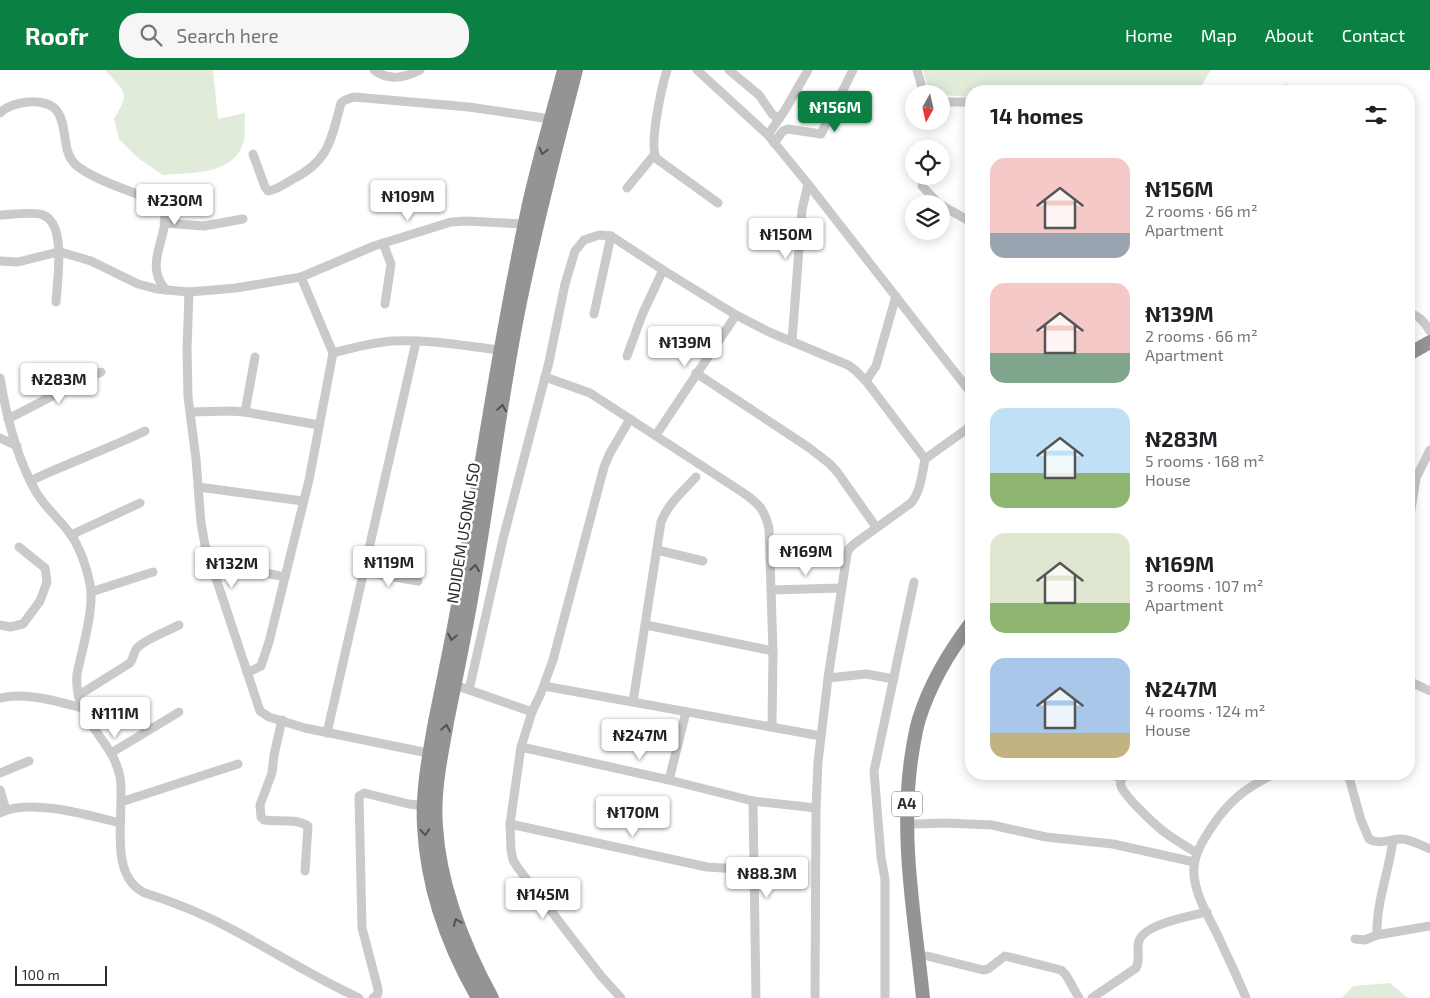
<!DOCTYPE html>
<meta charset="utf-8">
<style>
body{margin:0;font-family:"Exo 2",sans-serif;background:#f6f6f6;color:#202124;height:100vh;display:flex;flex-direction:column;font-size:19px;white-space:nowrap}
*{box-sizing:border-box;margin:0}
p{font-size:16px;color:#757577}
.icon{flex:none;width:28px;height:28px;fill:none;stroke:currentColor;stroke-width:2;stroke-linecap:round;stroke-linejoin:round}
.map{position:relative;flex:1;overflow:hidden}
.panel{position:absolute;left:965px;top:15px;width:450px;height:695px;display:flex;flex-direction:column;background:#fff;border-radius:20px;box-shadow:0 2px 12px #0003}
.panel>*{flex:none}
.needle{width:32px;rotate:188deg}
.tools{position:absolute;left:905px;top:15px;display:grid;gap:10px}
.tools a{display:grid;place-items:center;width:45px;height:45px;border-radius:50%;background:#fff;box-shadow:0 2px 12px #0003;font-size:25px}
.scale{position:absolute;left:15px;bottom:12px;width:92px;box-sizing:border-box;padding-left:5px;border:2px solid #2d2d2d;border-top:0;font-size:14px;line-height:18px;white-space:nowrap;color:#2d2d2d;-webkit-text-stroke:4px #fff;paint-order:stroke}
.price{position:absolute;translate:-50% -42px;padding:0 11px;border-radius:5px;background:#fff;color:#222;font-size:16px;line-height:32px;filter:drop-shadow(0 1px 2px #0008)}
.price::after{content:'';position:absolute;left:50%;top:30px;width:15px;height:11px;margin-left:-8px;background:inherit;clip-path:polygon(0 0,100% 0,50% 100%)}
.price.current{background:#0b8043;color:#fff}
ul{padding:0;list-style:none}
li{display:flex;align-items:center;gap:15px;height:125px;padding:0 25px}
li span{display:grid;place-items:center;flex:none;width:140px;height:100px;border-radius:15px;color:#555}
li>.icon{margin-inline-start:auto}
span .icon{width:60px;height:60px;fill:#fffc;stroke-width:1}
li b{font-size:21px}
h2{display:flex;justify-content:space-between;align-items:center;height:60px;padding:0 25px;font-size:21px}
header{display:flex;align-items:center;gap:30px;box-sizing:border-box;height:70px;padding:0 25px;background:#0b8043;color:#fff}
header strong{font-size:24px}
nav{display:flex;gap:28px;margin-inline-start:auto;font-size:18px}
.search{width:350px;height:45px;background:#f6f6f6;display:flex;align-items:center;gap:12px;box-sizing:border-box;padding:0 18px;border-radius:20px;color:#757577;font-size:19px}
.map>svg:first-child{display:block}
.green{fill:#e0ebda}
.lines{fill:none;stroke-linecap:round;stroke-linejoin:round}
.minor{stroke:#cacaca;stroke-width:9}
.highway{stroke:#949494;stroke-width:14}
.oneway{stroke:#515151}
.labels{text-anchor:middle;stroke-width:5;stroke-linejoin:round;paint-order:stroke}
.shield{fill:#fff;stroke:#6c6c6c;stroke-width:1}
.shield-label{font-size:15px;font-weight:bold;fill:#2d2d2d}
.street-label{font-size:16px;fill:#2d2d2d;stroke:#fff}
</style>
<header>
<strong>Roofr</strong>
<div class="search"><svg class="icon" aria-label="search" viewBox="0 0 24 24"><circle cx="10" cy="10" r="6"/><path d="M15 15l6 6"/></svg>Search here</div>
<nav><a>Home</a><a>Map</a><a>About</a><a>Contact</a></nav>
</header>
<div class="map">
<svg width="1430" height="928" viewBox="0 0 1430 928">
<rect width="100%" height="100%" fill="#fff"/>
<g class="green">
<path d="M 105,0 L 213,0 L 218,49 L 245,43 C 244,52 246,66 243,74 C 231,106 191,102 163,105 L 138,88 L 119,69 L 114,49 C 131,21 125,23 105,0 Z"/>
<polygon points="923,0 1211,0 1198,21 971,21 971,27 929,24"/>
<polygon points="1390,913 1408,928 1342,928 1353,916"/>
</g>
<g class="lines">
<g class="minor">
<path d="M 374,0 C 389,11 404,8 420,0"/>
<path d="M 667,0 C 662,16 648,77 657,89 L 718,133"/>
<polyline points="697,0 768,65 808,114 971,323"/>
<polyline points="729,0 759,25 772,44 779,49"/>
<polyline points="917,0 924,24"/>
<polyline points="1286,19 1290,21"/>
<polyline points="941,32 971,32"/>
<path d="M 0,43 C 7,36 18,33 28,32 C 78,29 55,74 75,94 C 89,108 134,123 154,130 C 158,133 161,134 163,138 C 173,162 141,193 166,220"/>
<polyline points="768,65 785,40 808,0"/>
<polyline points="774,73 783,61 788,59 821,64 853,0"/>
<path d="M 253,84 L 265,117 L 268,121 C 277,120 285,114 293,109 C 329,91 331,70 341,33 L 345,30 L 354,27 L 469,37 L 551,49"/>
<polyline points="922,116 939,134"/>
<polyline points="627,118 654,85"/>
<polyline points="941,135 971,152"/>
<path d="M 0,145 C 10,145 34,141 43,145 C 67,154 57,211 56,232"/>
<polyline points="164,153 204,156 243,149"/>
<polyline points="383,173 391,194 385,234"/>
<polyline points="0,191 18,192 54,183 64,183 91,191 138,214 157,219 189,222 236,218 301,207 374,176 451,152 466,151 525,154"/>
<polyline points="189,222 187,279 188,327 196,389 201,453 205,475 260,641 269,647 305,658 433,684"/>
<path d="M 1409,243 C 1420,246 1424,252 1430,261"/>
<polyline points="594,244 611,166"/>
<polyline points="792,271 802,140 808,114"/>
<path d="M 333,283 C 353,278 373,272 393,271 C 429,269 465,276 500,280"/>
<polyline points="627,286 642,245 663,200"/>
<polyline points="696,303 808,377 830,394 838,403 876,457"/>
<path d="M 545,307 L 590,323 L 742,422 C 758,433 765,439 769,459 L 773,581 L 772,657"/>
<path d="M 0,308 C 6,344 17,388 35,420 C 44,437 60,449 71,465 C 80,478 87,498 90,514 C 95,537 82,580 77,604 C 73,652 113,668 120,707 C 126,740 106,805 145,823 C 177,833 208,846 237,862 C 278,884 317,909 359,928"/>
<polyline points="866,311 876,296 896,226"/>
<polyline points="190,342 230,341 245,342 319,355"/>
<polyline points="245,342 255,287"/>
<polyline points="8,349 58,323 101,302"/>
<polyline points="656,365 736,245"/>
<polyline points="0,368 17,376"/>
<path d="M 30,411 C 68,393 108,379 145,361"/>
<polyline points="198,417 303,431"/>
<polyline points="1409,452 1416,408 1430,380"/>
<polyline points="71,465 140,433"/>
<polyline points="657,480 703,491"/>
<polyline points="213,499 236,497 285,507"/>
<polyline points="364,502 418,511"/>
<polyline points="771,520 841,518"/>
<polyline points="91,522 153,502"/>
<polyline points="0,555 10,557 23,554 40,531 47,512 45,498 19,477"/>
<polyline points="646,555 773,581"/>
<polyline points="247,603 261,596 269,572 309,410 333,283 301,207"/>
<polyline points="828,608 866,604 894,609"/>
<polyline points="1409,611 1430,621"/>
<polyline points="452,614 532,642"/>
<polyline points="544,616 821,666"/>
<polyline points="469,620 503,469 549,292 565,214 575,181 584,170 599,165 611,166 663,200 736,245 769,262 848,295 855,300 866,311 925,389"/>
<path d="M 79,625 L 130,593 C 134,588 133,583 137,578 C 145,569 168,561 179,555"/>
<path d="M 0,628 C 26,622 57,631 82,638"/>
<path d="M 633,632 L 661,452 C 668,434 683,421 696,407"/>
<path d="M 282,650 L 274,685 L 272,703 L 260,735 L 261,747 L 264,750 C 278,752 295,748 308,756 L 305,801"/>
<polyline points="327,663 416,272"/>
<polyline points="521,677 669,710 753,731 816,738"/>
<polyline points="111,683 179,642"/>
<polyline points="0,703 29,691"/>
<polyline points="1107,704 1122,708"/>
<path d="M 1128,704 C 1123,706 1119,710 1121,716 C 1125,727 1157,757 1167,764 C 1177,771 1187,777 1197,783"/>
<path d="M 1348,704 L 1361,750 L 1369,769 C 1379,775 1391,769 1402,769 C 1412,770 1421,775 1430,779"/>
<polyline points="669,710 686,642"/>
<polyline points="0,720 6,740"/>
<polyline points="753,731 756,928"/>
<polyline points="121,732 238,694"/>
<path d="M 0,743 C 30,728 88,745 120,753"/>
<polyline points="510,754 707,797 755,800"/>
<polyline points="915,754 945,753 992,755 1046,767 1113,774 1194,792"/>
<path d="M 1377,865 C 1376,832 1389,802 1393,770"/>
<polyline points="1355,869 1365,870 1377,865 1430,856"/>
<polyline points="927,886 983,900 988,899 1005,886 1061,900 1066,905 1079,928"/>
<polyline points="373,928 378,924 378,919 362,858 359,726 364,723 409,734 424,736"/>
<polyline points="621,928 601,906 518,798 513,790 511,780 510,754 521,677 532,642 541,623 553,590 604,397 610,383 630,349"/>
<path d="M 815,928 L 816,738 L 818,692 L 828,608 L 847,484 L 849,479 L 854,474 L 911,433 C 921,421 922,404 925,389 L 971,356"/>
<polyline points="885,928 885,809 881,787 874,701 914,512"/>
<path d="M 1092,928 L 1136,898 C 1141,888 1136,880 1139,871 C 1144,854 1191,846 1207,842"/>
<path d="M 1246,928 C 1238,908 1228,888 1219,868 C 1209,847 1192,821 1194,797 C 1195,782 1205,767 1213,755 C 1230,730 1247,717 1274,704"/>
</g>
<g class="highway">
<polyline points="1409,284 1430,272"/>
<path d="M 478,928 C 448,876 427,817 424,756 C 422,721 429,686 435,652 C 443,611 452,571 459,530 C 480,404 499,278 525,153 C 535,101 551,51 564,0"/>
<path d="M 492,928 C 463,875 440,818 436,757 C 433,722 441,687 447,652 C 455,613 463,574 470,535 C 487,438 499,339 518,242 C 534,161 555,80 576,0"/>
<path d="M 923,928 C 915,849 900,769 911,690 C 913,677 915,662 919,649 C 930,614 949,582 971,553"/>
</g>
</g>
<defs><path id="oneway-chevron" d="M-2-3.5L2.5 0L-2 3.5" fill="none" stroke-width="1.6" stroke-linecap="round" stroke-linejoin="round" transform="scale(1.25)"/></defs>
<g class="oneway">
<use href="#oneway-chevron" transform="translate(543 81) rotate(105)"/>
<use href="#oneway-chevron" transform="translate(502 338) rotate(-81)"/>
<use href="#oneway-chevron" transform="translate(475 498) rotate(-81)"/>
<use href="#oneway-chevron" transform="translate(452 567) rotate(101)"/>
<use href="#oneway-chevron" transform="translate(446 658) rotate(-79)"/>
<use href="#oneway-chevron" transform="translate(425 762) rotate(86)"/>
<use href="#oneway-chevron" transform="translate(457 852) rotate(-111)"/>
</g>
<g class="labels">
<rect class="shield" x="892" y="721.5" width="30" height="25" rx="4"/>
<g class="shield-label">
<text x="907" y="739">A4</text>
</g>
<g class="street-label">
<text transform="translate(463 463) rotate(-81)" y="6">NDIDEM USONG ISO</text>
</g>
</g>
</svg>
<div class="tools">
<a><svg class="needle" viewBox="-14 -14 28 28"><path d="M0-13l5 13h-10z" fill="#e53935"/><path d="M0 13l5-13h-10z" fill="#757577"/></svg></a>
<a><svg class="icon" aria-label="locate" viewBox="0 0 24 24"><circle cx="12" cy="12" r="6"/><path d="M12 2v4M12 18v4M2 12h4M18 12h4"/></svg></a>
<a><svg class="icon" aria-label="layers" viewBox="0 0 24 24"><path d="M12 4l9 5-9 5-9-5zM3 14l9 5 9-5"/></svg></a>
</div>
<div class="scale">100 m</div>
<b class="price current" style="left:835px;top:63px">₦156M</b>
<b class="price" style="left:408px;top:152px">₦109M</b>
<b class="price" style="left:175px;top:156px">₦230M</b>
<b class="price" style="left:786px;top:190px">₦150M</b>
<b class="price" style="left:685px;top:298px">₦139M</b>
<b class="price" style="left:59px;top:335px">₦283M</b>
<b class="price" style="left:806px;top:507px">₦169M</b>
<b class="price" style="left:389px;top:518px">₦119M</b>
<b class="price" style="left:232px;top:519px">₦132M</b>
<b class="price" style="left:115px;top:669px">₦111M</b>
<b class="price" style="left:640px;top:691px">₦247M</b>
<b class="price" style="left:633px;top:768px">₦170M</b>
<b class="price" style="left:767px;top:829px">₦88.3M</b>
<b class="price" style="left:543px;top:850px">₦145M</b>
<section class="panel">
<h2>14 homes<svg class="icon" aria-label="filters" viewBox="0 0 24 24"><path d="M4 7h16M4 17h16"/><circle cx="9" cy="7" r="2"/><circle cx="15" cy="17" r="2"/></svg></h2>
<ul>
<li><span style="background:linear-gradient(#f6c9c9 75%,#9aa5b1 0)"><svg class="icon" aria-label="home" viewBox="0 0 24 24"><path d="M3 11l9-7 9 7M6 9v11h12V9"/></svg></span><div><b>₦156M</b><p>2 rooms · 66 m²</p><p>Apartment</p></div></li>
<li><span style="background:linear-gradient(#f6c9c9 70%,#7fa58c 0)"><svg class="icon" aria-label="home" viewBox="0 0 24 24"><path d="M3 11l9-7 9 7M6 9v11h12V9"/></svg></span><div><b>₦139M</b><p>2 rooms · 66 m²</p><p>Apartment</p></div></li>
<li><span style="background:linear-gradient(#bfe0f5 65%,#8fb573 0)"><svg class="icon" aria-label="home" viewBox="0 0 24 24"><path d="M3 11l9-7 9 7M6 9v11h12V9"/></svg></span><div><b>₦283M</b><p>5 rooms · 168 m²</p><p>House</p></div></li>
<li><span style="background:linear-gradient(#dfe7d0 70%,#8fb573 0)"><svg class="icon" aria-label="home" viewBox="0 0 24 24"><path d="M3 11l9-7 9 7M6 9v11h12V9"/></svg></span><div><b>₦169M</b><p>3 rooms · 107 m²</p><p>Apartment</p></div></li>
<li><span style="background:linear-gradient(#a9c7e8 75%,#c2b280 0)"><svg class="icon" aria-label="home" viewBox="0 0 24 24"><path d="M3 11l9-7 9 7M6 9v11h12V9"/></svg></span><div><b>₦247M</b><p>4 rooms · 124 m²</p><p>House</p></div></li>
</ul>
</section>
</div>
